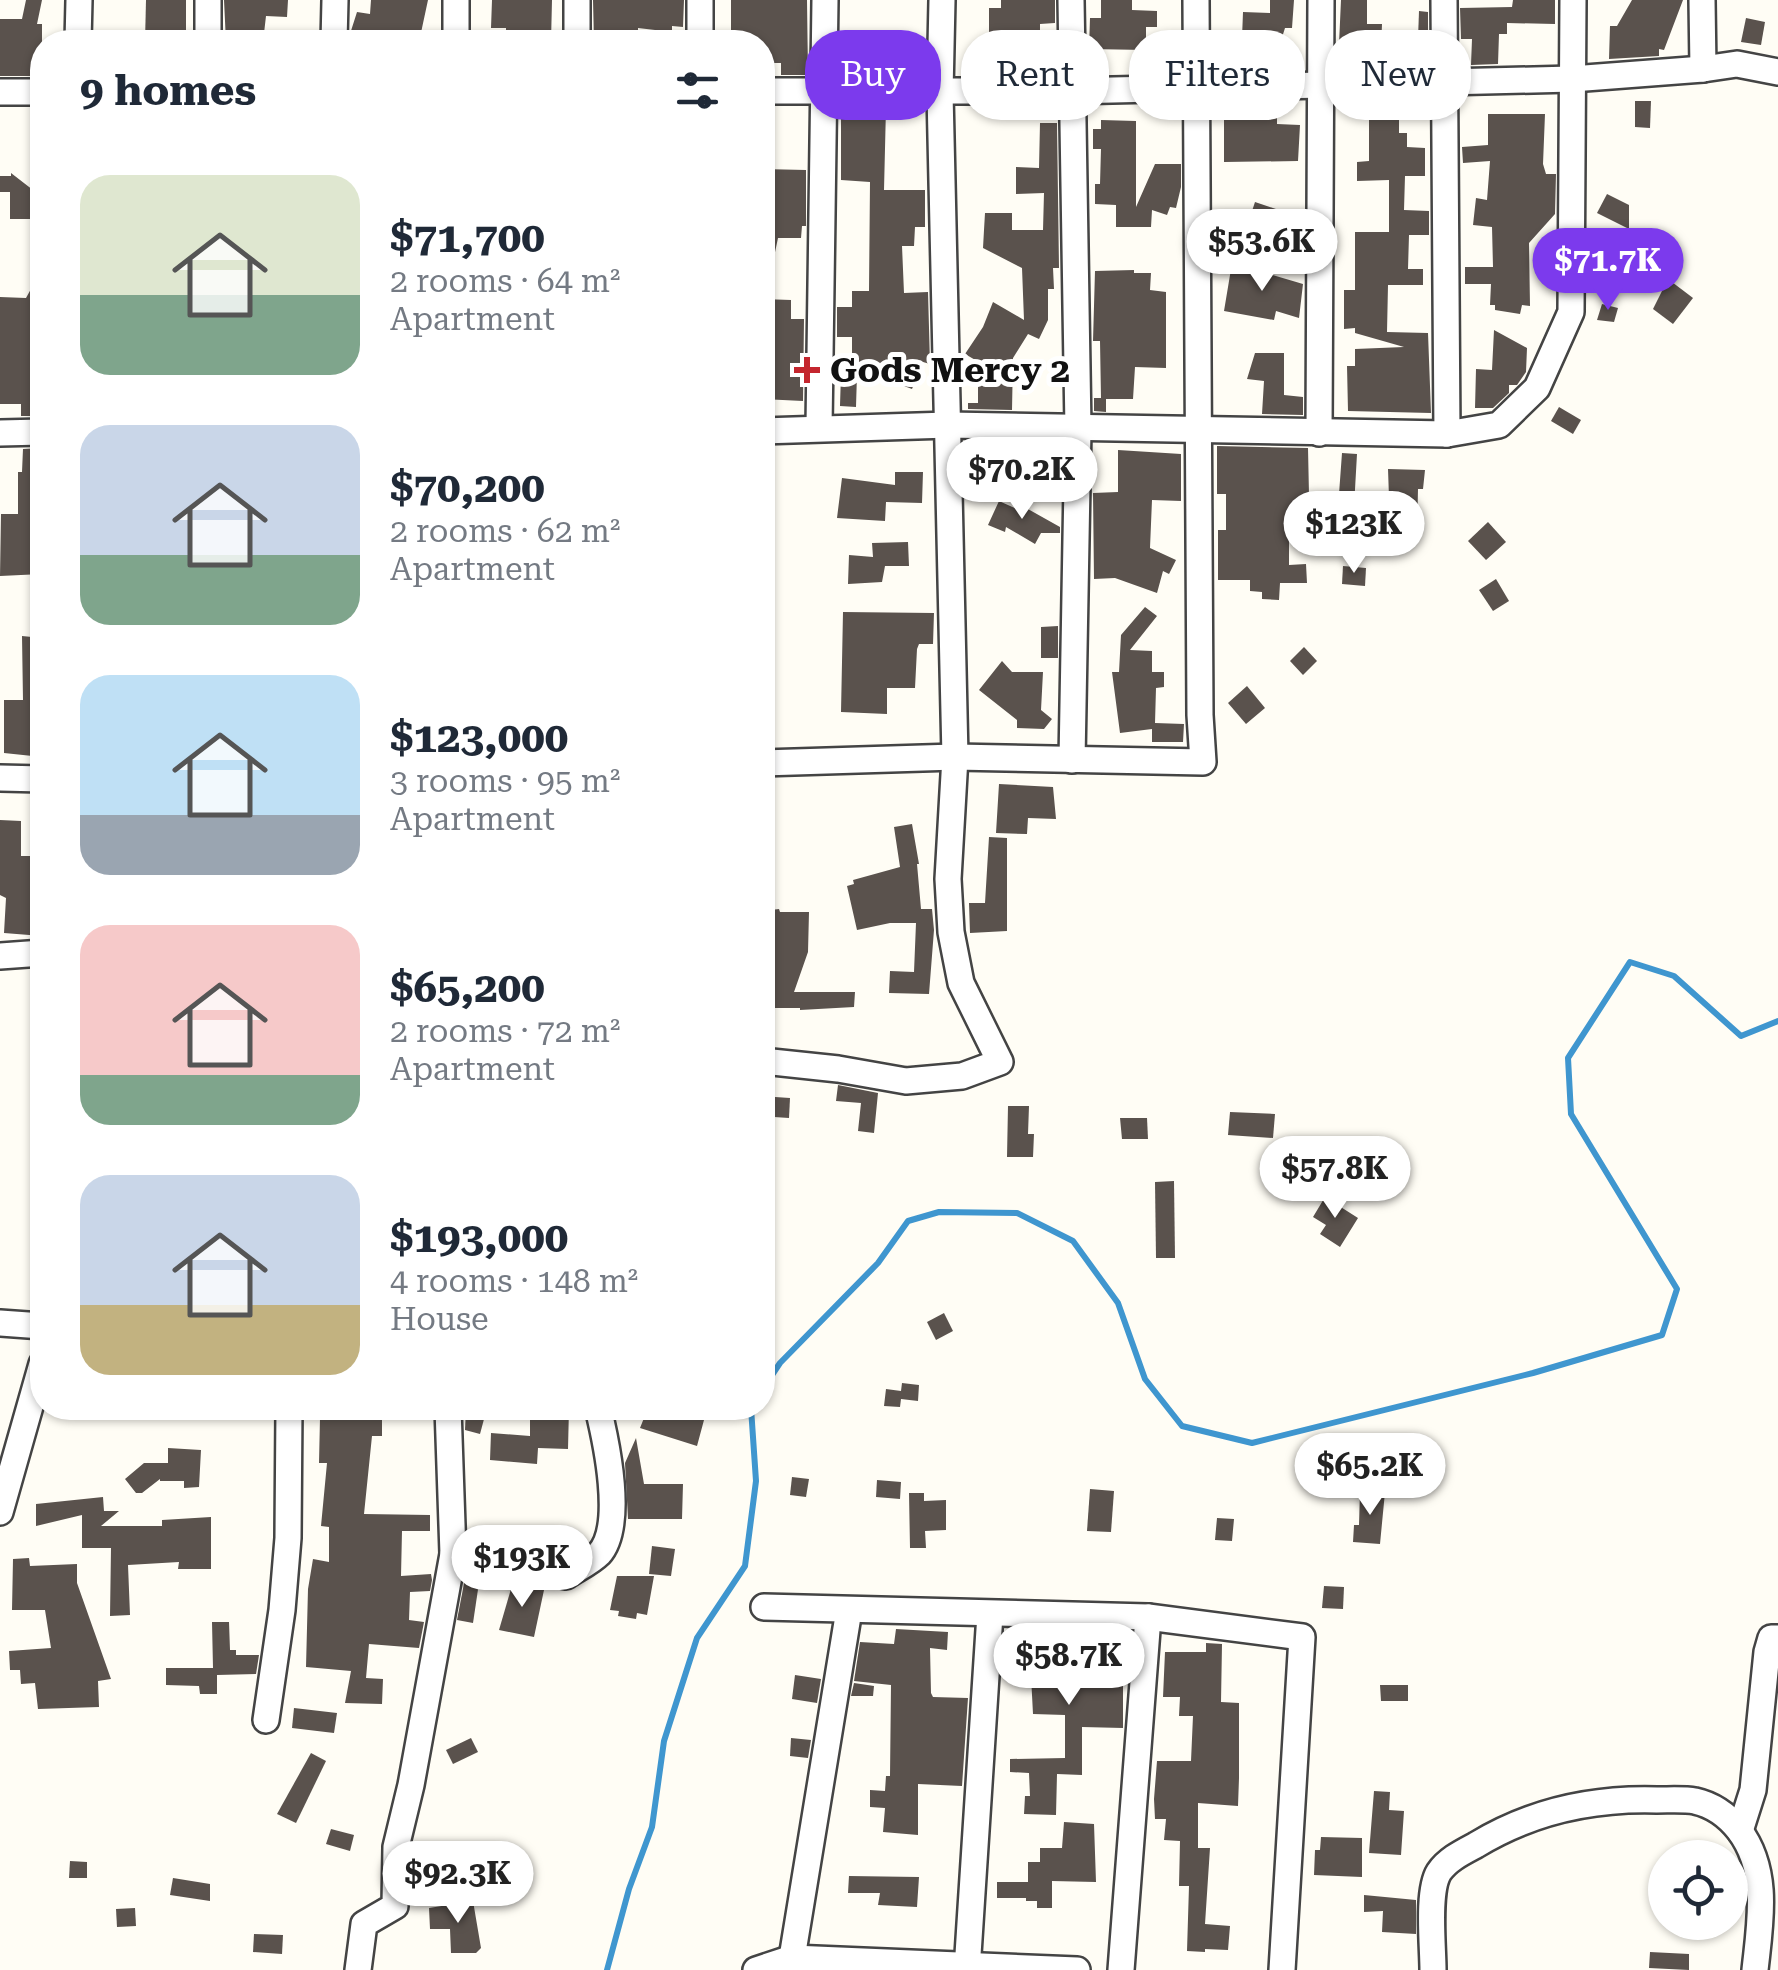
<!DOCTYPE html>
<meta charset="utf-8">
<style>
body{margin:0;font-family:"Roboto Serif",serif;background:#f6f6f7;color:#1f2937;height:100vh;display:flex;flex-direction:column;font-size:38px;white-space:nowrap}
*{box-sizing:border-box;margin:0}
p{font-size:32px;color:#747a83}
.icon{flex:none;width:55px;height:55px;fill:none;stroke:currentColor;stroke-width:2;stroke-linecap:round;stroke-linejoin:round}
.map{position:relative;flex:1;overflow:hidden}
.details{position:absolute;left:30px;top:30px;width:745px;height:1390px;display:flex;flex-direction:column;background:#fff;border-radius:40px;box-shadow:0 2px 8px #0004}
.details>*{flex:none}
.top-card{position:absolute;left:805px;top:30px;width:822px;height:90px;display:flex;gap:20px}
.tools{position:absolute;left:1648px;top:1840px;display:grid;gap:20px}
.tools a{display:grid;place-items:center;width:100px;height:100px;border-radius:50%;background:#fff;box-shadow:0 2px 8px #0004;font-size:50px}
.price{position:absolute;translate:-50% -85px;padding:0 22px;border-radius:35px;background:#fff;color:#222;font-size:32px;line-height:65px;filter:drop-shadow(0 2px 5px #0008)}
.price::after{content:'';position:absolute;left:50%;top:60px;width:30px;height:22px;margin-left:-15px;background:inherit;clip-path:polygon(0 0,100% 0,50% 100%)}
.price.active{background:#7c3aed;color:#fff}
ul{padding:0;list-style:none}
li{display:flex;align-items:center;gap:30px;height:250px;padding:0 50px}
li span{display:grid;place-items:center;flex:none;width:280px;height:200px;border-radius:30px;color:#555}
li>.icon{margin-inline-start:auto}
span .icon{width:120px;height:120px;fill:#fffc;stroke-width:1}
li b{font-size:42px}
h2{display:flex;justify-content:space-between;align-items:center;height:120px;padding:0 50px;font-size:42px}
.chip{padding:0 35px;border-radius:40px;background:#fff;box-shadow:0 2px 8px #0004;font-size:35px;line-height:90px}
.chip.active{background:#7c3aed;color:#fff}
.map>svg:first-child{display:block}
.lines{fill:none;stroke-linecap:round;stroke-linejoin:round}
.stream{stroke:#3f96cf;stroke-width:6}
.building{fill:#5a524d}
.minor-casing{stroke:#444;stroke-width:30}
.minor{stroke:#fff;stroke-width:25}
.poi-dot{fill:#c4262e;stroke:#fff;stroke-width:4}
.labels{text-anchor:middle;stroke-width:10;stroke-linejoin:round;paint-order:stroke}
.poi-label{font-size:35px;font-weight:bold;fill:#111;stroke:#fff;text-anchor:start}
</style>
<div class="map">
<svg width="1778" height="1970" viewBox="0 0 1778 1970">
<rect width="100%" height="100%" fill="#fffdf5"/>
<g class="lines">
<g class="stream">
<polyline points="762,1390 780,1363 878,1263 908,1221 939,1212 1017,1213 1073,1241 1118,1303 1145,1379 1182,1426 1252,1443 1533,1373 1662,1335 1677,1289 1571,1114 1568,1058 1630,962 1674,976 1741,1036 1778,1021"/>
<polyline points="607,1970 629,1889 652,1827 664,1741 697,1638 745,1566 756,1481 751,1408"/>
</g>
</g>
<g class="building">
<polygon points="26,0 42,0 37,24 42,24 42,76 0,76 0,19 22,19"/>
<polygon points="146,0 186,0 186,42 145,42"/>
<polygon points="224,0 288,0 287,17 266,16 263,42 226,42"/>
<polygon points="371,0 428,0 419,42 390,37 389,42 369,42 350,34 357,12 370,14"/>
<polygon points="492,0 552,0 551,42 506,42 506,28 491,28"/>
<polygon points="593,0 684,0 683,27 672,26 672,32 638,28 638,42 594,42"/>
<polygon points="731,0 807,0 808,75 781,75 781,63 762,63 762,42 731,42"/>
<polygon points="1001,0 1055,0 1055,23 1040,24 1040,66 1016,67 1016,45 1013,45 1006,74 989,74 989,8 1001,8"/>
<polygon points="1101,0 1132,0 1132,10 1157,11 1157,27 1146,27 1146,50 1089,49 1090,18 1101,18"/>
<polygon points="1270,0 1294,0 1292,28 1285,28 1278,50 1242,38 1243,12 1270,13"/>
<polygon points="1341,0 1367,0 1367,24 1382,24 1381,49 1359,48 1358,66 1338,66"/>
<polygon points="1513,0 1555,0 1555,24 1507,23 1507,34 1499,34 1498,64 1471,65 1472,39 1461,39 1460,8 1512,7"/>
<polygon points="1632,0 1683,0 1664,50 1659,49 1659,56 1609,59 1610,26 1617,26"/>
<polygon points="1419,11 1428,12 1428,39 1418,39"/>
<polygon points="1746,18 1765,22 1761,45 1741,42"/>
<polygon points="874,43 895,43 895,49 909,49 909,56 917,56 917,74 873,73"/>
<polygon points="1428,48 1428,66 1412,67 1411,49"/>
<polygon points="1215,52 1235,52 1234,71 1215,71"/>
<polygon points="1635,101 1651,101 1650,128 1635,127"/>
<polygon points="841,107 886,107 884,190 925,190 925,227 915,227 914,246 902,246 904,293 928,292 930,364 923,362 912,389 852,367 852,337 837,337 837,307 852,307 852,291 869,291 870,182 841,180"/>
<polygon points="1399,114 1399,133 1407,133 1407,147 1425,148 1425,176 1405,176 1404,210 1429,211 1429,235 1409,235 1408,269 1423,269 1423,285 1388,285 1387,332 1428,333 1431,413 1348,411 1347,366 1355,366 1355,349 1404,347 1355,333 1355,328 1344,329 1344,290 1355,290 1355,232 1389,232 1389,180 1357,181 1357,162 1369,161 1369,115"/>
<polygon points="1488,114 1545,114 1543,164 1546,174 1556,174 1555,214 1529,243 1530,306 1522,305 1520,314 1495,310 1495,305 1490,305 1491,284 1465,284 1465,267 1493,267 1492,227 1473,225 1476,198 1487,200 1490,161 1463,163 1462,147 1488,145"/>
<polygon points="1224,117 1277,118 1277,124 1300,125 1298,161 1224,162"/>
<polygon points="1101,120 1136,121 1136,207 1155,164 1181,164 1181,187 1176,208 1170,207 1167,215 1152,210 1151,227 1116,227 1116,205 1095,204 1095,184 1100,184 1101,149 1093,149 1093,129 1101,129"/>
<polygon points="1040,123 1057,123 1059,268 1053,268 1054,289 1048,289 1048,320 1039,339 1028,334 1013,358 1012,410 968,409 968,403 978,403 978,366 975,364 977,361 965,354 983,327 993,302 1024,320 1022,268 983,248 984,230 985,213 1012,213 1012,230 1043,230 1044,193 1016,194 1016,167 1039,168"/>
<polygon points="762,169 806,170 806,226 802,226 801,238 778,238 770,276 762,275"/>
<polygon points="11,173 42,197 42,219 10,219 10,192 0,192 0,176 11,176"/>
<polygon points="1607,194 1629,205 1629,229 1597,213"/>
<polygon points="1255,202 1288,213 1284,224 1300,226 1300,231 1304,231 1304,251 1214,255 1216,216 1248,223"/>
<polygon points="1232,263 1303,284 1299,318 1276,311 1274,320 1224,311"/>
<polygon points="42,269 37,366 42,366 42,382 37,382 38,416 21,416 21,404 0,404 0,297 26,298"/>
<polygon points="1134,270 1134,273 1151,273 1150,290 1166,292 1166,368 1135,367 1133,399 1106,399 1106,412 1094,411 1094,398 1101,398 1100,341 1093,341 1095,271"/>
<polygon points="1668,279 1693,298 1673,324 1653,309"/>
<polygon points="762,299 791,300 791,319 804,319 803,401 762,399 762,366 768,366 768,326 762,326"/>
<polygon points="1602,304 1618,308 1614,322 1597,320"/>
<polygon points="1494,330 1527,348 1526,372 1517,385 1509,385 1509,393 1493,408 1475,408 1476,369 1492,370"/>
<polygon points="1255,353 1284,353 1284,395 1303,397 1303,415 1262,414 1264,381 1247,379"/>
<polygon points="841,373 857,374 856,407 840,406"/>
<polygon points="1559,407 1581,420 1573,434 1551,421"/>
<polygon points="967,442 1020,443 1020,450 1023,443 1060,443 1056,483 1019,477 1019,472 1011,471 1020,451 1001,470 969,466"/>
<polygon points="1217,446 1308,448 1309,495 1339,494 1342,453 1357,454 1354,507 1357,548 1336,549 1336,517 1289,519 1289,565 1306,564 1307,583 1280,583 1279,600 1262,599 1262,592 1250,591 1250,580 1218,580 1218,530 1226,530 1226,494 1217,494"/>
<polygon points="42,448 42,574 0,576 1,514 18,514 18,472 22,472 23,449"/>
<polygon points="1118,450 1181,454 1181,501 1152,500 1150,548 1176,560 1169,574 1163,571 1157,593 1115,578 1094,579 1093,493 1118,492"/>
<polygon points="1388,469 1425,470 1423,489 1418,489 1417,535 1402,527 1390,526"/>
<polygon points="895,472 923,472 922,503 886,502 885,521 837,518 842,478 895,485"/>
<polygon points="999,501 1019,510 1019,504 1060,527 1060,533 1041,533 1035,544 1006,527 1005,532 988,525"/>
<polygon points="1488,522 1506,542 1486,560 1468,541"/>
<polygon points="908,542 909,566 885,566 882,582 848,584 849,555 873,557 872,543"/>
<polygon points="1343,566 1366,568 1365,586 1342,584"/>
<polygon points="1496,579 1509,601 1493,611 1479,590"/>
<polygon points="1145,607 1157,616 1130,650 1152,651 1152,672 1164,672 1164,687 1156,688 1155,723 1184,724 1183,742 1152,742 1152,729 1120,733 1112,672 1119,672 1121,635"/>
<polygon points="843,612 934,613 933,644 919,644 917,649 915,688 887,688 887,714 841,712"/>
<polygon points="1058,626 1058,658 1041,658 1041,627"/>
<polygon points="22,636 42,638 42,757 4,753 4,700 23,700"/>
<polygon points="1304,647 1317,661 1303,675 1290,661"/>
<polygon points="1002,661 1012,672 1043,672 1041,710 1052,719 1044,729 1017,728 1017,720 979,690"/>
<polygon points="1247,686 1265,708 1246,724 1228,703"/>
<polygon points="999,784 1053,787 1056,819 1028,818 1027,834 996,833"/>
<polygon points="0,820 21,821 21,856 42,856 42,936 4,933 6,898 0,895"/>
<polygon points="912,824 919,864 917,864 921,909 932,909 934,930 929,994 889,993 890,971 914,972 916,923 890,923 857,930 847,886 854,884 853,880 900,867 894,827"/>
<polygon points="989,837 1007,838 1007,931 970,933 969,903 985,903"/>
<polygon points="779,909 780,912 809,912 808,952 794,992 855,992 854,1007 800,1010 800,1008 762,1008 762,911"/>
<polygon points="838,1085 878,1093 874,1133 858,1131 861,1103 836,1101"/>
<polygon points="775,1097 790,1098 789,1118 774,1117"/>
<polygon points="1008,1106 1029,1106 1028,1134 1034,1134 1033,1157 1007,1157"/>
<polygon points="1230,1112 1275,1114 1273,1138 1228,1135"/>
<polygon points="1120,1118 1147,1118 1148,1139 1122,1139"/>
<polygon points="1174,1181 1175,1258 1156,1258 1155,1182"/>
<polygon points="1325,1197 1358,1218 1340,1247 1320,1234 1326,1225 1313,1217"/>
<polygon points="944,1313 953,1331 936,1340 927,1322"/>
<polygon points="902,1383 919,1385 918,1401 901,1399 900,1407 884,1406 886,1389 901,1391"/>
<polygon points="466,1408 487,1408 480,1434 465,1430"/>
<polygon points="530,1408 569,1408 568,1449 538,1448 537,1464 490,1460 491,1433 530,1436"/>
<polygon points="648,1408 677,1408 677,1412 704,1420 697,1446 640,1428"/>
<polygon points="382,1417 382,1436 372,1436 364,1514 430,1515 430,1531 402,1531 401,1576 431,1574 432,1580 430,1591 410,1592 409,1620 424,1622 419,1648 369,1644 366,1678 383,1679 382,1704 345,1703 351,1671 306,1667 308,1589 313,1559 329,1562 329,1527 321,1526 327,1463 319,1463 320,1418"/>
<polygon points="636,1438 644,1484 683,1484 682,1519 628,1519 625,1463"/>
<polygon points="168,1448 201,1450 199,1487 184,1488 184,1481 160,1481 160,1479 142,1493 136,1493 125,1479 144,1463 168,1463"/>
<polygon points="792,1477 809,1479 806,1497 790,1495"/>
<polygon points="877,1480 901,1482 900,1499 876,1497"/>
<polygon points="1090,1489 1114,1491 1111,1532 1087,1531"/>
<polygon points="1360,1491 1385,1492 1380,1544 1353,1542 1354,1525 1359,1525"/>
<polygon points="909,1493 924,1493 924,1501 946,1500 946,1530 925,1531 926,1548 910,1548"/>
<polygon points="103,1497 104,1511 119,1511 101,1526 162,1526 162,1520 211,1517 211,1569 178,1569 179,1562 128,1565 130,1615 110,1616 111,1548 82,1548 82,1515 36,1526 36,1504"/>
<polygon points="1217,1518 1234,1519 1232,1541 1215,1540"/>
<polygon points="652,1546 675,1549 671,1576 649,1574"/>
<polygon points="29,1558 30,1566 77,1564 77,1583 111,1679 98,1681 99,1707 38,1709 35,1683 21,1684 20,1670 10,1670 9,1651 51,1648 45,1610 12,1610 13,1559"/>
<polygon points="466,1573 480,1576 473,1623 457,1620"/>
<polygon points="617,1576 654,1576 647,1615 637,1613 636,1619 618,1616 619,1611 610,1610"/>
<polygon points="513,1582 544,1590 534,1637 499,1630"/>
<polygon points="1324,1586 1344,1587 1343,1609 1322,1608"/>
<polygon points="212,1622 229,1622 230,1650 236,1650 236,1655 259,1655 256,1674 217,1675 217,1694 200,1694 199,1686 166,1685 166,1668 213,1668"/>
<polygon points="896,1629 948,1632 947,1650 930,1648 931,1693 933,1697 968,1698 962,1786 918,1784 918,1835 883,1832 885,1808 870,1807 870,1790 885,1791 886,1776 890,1776 891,1685 854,1681 860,1642 894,1644"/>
<polygon points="1086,1634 1112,1634 1111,1664 1123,1664 1123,1728 1082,1727 1082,1775 1057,1774 1056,1815 1024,1814 1025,1796 1030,1796 1029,1773 1010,1772 1010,1759 1065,1758 1065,1715 1033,1714 1031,1676 1007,1675 1007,1660 1020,1660 1021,1651 1068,1653 1068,1644 1085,1645"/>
<polygon points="1206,1643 1222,1644 1221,1702 1239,1703 1239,1778 1238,1806 1198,1803 1198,1848 1210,1848 1205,1924 1230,1926 1228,1950 1205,1949 1205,1952 1187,1951 1189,1886 1179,1886 1180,1841 1164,1840 1166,1819 1155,1819 1154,1799 1157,1761 1191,1761 1193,1716 1179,1716 1180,1697 1163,1697 1165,1652 1206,1652"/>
<polygon points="795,1675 821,1679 817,1703 792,1699"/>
<polygon points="854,1683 874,1686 873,1696 851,1696"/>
<polygon points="1380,1685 1408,1685 1408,1701 1381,1701"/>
<polygon points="294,1708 337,1713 334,1733 292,1728"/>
<polygon points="471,1738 478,1752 453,1764 446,1750"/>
<polygon points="791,1738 811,1740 808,1758 790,1756"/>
<polygon points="311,1753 326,1761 296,1823 277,1814"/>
<polygon points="1374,1791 1390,1792 1389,1810 1404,1811 1401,1855 1369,1853"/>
<polygon points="1064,1822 1094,1824 1096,1882 1052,1881 1052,1908 1037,1908 1037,1901 1026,1901 1026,1898 997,1898 997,1882 1028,1882 1028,1862 1040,1862 1040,1848 1062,1848"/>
<polygon points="331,1829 354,1835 350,1851 326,1844"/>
<polygon points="1321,1837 1362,1838 1362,1877 1314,1875 1315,1850 1320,1850"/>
<polygon points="70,1861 87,1862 87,1878 69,1878"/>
<polygon points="480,1865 493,1894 469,1901 457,1876"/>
<polygon points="849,1876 919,1877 917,1907 878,1905 880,1893 848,1893"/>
<polygon points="173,1878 210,1884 210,1901 170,1895"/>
<polygon points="1364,1895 1416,1900 1416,1934 1382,1932 1383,1911 1364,1912"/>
<polygon points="473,1901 481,1948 476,1953 451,1953 450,1929 430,1929 429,1908"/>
<polygon points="135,1908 136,1926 117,1927 116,1909"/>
<polygon points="254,1934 283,1935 282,1954 253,1952"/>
<polygon points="1650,1952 1689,1954 1689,1970 1649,1968"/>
</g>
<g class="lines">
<g class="minor-casing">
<g id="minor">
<polyline points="208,0 208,42"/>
<polyline points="456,0 456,42"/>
<polyline points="577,0 577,42"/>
<polyline points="700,0 700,42"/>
<polyline points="1071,0 1078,429 1072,760"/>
<polyline points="1444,0 1447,434"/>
<polyline points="1702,0 1703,69"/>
<polyline points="78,42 79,0"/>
<polyline points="334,42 335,0"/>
<polyline points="762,91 1070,91 1572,79 1703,69 1737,64 1778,72"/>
<polyline points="0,92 42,92"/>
<polyline points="819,427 825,0"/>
<polyline points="762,431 948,425 1447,434 1499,425 1537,388 1571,312 1573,0"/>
<polyline points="0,433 42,432"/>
<polyline points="1319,433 1321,0"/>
<polyline points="762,763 955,757 1203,762 1200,715 1196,0"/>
<polyline points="0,778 42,779"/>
<polyline points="0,956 42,953"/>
<polyline points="762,1061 838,1069 906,1081 962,1076 1000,1062 961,983 951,932 948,879 955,757 940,93 942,0"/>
<polyline points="0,1323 42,1326"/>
<polyline points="0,1512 42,1364"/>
<path d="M 453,1554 L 566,1576 C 576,1569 590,1563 599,1554 C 625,1526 606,1441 598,1408"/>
<polyline points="764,1607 1148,1617 1302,1637 1282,1970"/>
<polyline points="266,1720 282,1610 288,1538 289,1408"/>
<polyline points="1740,1831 1753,1790 1767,1652 1771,1638 1778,1638"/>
<polyline points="792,1958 849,1610"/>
<polyline points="358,1970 364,1924 395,1906 396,1847 411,1785 453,1554 448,1408"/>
<polyline points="756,1970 792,1958 1077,1970"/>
<polyline points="967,1970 990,1614"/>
<polyline points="1121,1970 1148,1617"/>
<path d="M 1433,1970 C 1433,1946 1427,1891 1439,1872 C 1448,1859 1463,1852 1476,1845 C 1532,1811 1592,1798 1657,1800 C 1670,1800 1684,1799 1695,1801 C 1713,1805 1728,1816 1739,1830 C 1770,1871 1760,1923 1755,1970"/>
</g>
</g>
<use href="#minor" class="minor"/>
</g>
<path class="poi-dot" d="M802 355h10v10h10v10h-10v10h-10v-10h-10v-10h10z"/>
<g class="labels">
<g class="poi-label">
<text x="830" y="382">Gods Mercy 2</text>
</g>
</g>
</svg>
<div class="tools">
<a><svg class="icon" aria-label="locate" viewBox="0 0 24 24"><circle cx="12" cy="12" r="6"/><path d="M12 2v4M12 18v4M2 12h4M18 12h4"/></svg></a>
</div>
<b class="price" style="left:1262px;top:294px">$53.6K</b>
<b class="price active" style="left:1608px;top:313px">$71.7K</b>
<b class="price" style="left:1022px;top:522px">$70.2K</b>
<b class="price" style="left:1354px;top:576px">$123K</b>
<b class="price" style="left:1335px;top:1221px">$57.8K</b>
<b class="price" style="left:1370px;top:1518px">$65.2K</b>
<b class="price" style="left:522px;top:1610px">$193K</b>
<b class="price" style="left:1069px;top:1708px">$58.7K</b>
<b class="price" style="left:458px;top:1926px">$92.3K</b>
<div class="top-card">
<a class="chip active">Buy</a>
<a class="chip">Rent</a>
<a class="chip">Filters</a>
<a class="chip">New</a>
</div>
<section class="details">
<h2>9 homes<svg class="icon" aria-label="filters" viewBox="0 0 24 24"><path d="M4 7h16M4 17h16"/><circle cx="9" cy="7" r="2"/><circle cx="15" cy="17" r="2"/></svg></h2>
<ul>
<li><span style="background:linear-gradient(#dfe7d0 60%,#7fa58c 0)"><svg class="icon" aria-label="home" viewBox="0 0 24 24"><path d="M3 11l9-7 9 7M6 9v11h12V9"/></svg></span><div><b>$71,700</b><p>2 rooms · 64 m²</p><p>Apartment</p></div></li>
<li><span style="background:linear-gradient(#c9d6e8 65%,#7fa58c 0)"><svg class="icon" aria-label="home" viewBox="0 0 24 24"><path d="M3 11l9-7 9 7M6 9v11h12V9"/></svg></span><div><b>$70,200</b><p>2 rooms · 62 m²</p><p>Apartment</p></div></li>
<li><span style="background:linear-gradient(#bfe0f5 70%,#9aa5b1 0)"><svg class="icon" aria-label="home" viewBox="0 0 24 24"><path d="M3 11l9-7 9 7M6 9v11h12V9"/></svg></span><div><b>$123,000</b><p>3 rooms · 95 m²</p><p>Apartment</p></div></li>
<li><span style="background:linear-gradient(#f6c9c9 75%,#7fa58c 0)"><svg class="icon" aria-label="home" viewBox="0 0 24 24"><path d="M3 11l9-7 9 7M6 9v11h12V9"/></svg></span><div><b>$65,200</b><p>2 rooms · 72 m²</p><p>Apartment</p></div></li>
<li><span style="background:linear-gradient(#c9d6e8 65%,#c2b280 0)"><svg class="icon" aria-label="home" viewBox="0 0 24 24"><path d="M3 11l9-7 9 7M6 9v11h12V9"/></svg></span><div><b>$193,000</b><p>4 rooms · 148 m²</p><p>House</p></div></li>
</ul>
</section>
</div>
